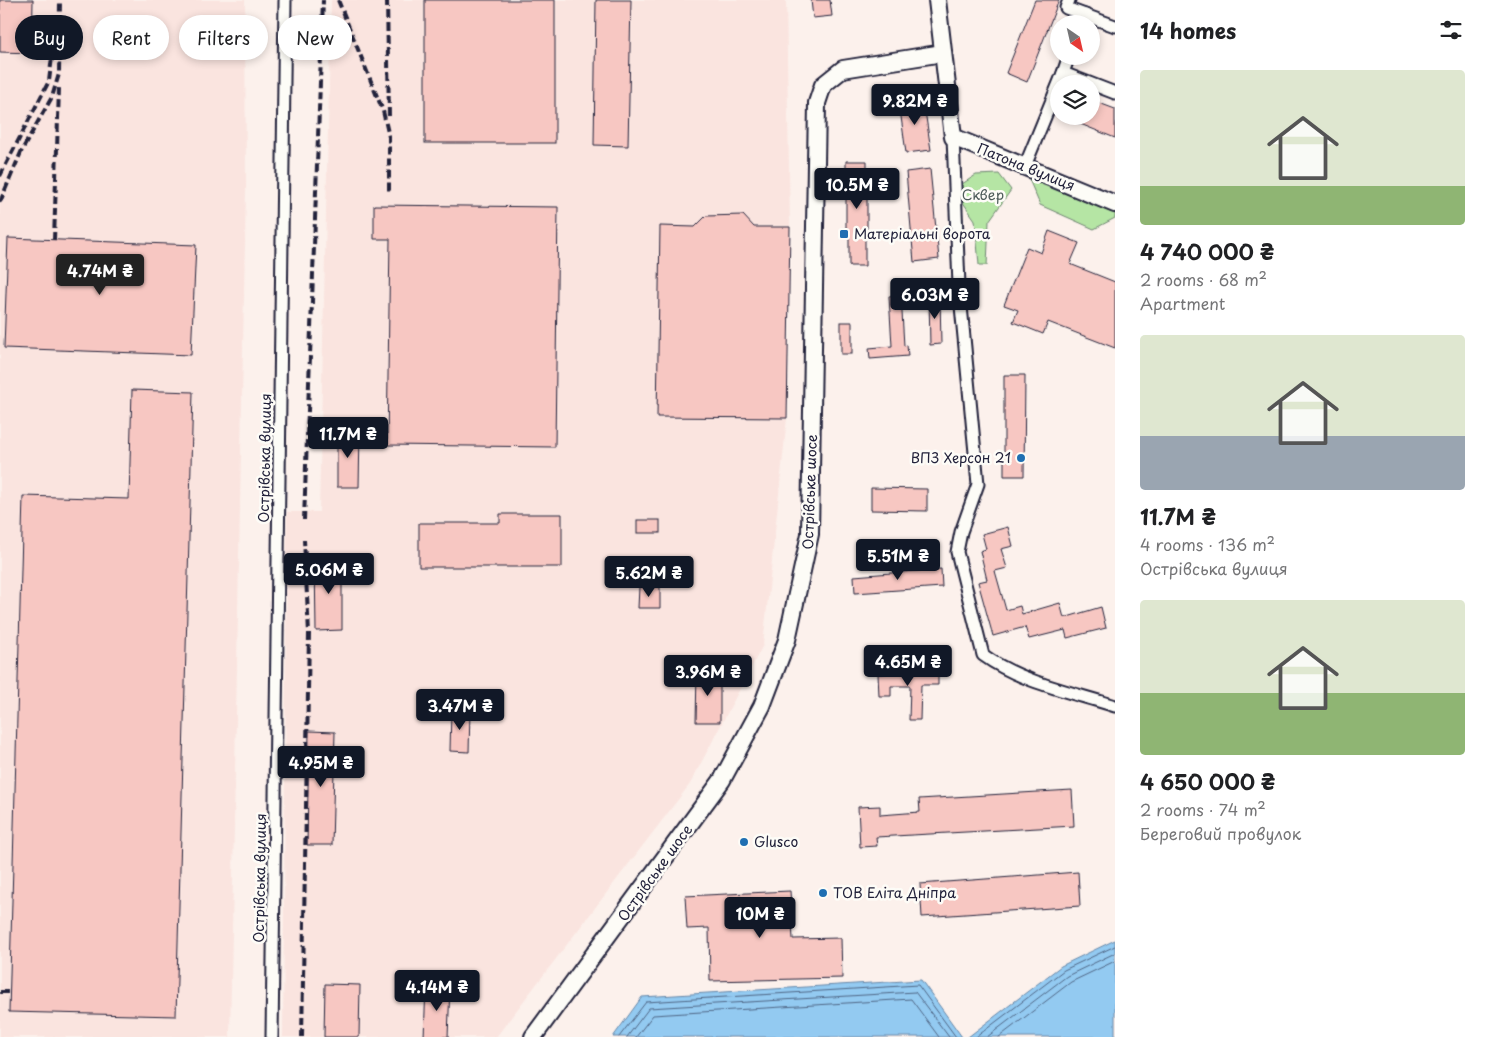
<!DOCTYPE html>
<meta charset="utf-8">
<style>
body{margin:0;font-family:"Playpen Sans",sans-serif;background:#f2f2f2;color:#202124;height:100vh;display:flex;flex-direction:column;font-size:19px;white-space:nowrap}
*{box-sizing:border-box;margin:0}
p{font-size:16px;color:#757577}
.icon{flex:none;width:28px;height:28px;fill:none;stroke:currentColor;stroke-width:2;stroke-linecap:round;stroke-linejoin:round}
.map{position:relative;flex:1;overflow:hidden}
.sheet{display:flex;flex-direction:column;background:#fff;width:375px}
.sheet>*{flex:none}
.guide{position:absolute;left:15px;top:15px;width:475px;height:45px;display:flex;gap:10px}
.needle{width:32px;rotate:146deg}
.buttons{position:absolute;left:1050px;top:15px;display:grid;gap:10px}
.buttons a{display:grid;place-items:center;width:50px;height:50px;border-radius:50%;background:#fff;box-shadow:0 2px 8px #0003;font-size:25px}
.price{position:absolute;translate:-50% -42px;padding:0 11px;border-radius:5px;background:#111827;color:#fff;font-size:16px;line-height:32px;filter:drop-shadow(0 1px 2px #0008)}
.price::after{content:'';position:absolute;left:50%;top:30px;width:15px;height:11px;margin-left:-8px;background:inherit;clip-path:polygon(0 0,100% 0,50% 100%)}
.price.active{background:#222;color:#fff}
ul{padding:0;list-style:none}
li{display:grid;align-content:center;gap:10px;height:265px;padding:0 25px}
li span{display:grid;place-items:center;height:155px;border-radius:5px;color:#555}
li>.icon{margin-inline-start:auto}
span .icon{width:90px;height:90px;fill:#fffc;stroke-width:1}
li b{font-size:21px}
h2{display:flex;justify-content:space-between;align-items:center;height:60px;padding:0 25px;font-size:21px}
.pill{padding:0 18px;border-radius:22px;background:#fff;box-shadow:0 2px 8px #0003;font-size:18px;line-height:45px}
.pill.active{background:#111827;color:#fff}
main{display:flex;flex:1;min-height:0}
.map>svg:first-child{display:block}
.built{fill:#fae4df}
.green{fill:#b5e5a4;stroke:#6c8470}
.water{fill:#93caf1;stroke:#6687a8}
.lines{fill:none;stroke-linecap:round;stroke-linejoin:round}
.shore{stroke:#4f6584;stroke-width:1}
.building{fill:#f7c7c2;stroke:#22223b}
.street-casing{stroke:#22223b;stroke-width:15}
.secondary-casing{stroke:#22223b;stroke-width:20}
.street{stroke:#fdfcf7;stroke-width:11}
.secondary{stroke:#fdfcf7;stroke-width:16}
.rail{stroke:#22223b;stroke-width:4;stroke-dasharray:8 4;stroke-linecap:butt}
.poi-dot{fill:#1f6fb2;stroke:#fdfcf7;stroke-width:2}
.labels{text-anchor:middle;stroke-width:5;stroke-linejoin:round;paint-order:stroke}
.street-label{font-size:14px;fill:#22223b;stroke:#fdfcf7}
.park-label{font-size:14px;fill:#4e5c5a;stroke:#fdfcf7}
.poi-label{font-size:14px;fill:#22223b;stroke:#fdfcf7;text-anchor:start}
</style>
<main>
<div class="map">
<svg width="1115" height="1037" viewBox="0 0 1115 1037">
<rect width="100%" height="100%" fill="#fcf1ec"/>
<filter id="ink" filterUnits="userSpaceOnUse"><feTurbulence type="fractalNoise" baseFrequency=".02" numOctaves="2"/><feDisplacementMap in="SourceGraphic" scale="10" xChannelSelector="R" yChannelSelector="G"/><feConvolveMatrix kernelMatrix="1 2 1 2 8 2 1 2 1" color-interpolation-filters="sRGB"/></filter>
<g filter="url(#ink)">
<g class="built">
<polygon points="0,0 245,0 246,188 230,1037 0,1037"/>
<polygon points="331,0 786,0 790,227 787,418 763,645 690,784 496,1037 283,1037 287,512 319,512"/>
</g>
<g class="green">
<polygon points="999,174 1011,190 989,221 987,265 979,265 975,220 960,198 962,184 976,175"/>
<polygon points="1028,177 1115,214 1115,218 1094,229 1040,205"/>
</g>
<g class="water">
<polygon points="1115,940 1115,1037 968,1037 1061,966"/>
<polygon points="921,980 962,1037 613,1037 642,997"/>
</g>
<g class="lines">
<g class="shore">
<polyline points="619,1037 646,1002 918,985 956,1037"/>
<polyline points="627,1037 649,1008 915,992 949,1037"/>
<polyline points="636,1037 653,1015 911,999 939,1037"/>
<polyline points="976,1037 1064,970 1115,946"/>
<polyline points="987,1037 1067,976 1115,953"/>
<polyline points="999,1037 1071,982 1115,961"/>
</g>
</g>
<g class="building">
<polygon points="0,0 33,0 32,53 0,52"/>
<rect x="425" y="0" width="130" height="143"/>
<polygon points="596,0 631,0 628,146 594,145"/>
<polygon points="811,0 830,0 832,16 813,18"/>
<polygon points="1035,0 1059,0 1027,82 1006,73"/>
<polygon points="923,98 931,150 906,153 899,102"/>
<polygon points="1091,100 1115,109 1115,138 1063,117 1091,116"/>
<polygon points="846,161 867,161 867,229 865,229 865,266 849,266 849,229 846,229"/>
<polygon points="930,169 939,259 914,262 906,172"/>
<polygon points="374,205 558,207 555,447 387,445 390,239 374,239"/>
<polygon points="743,215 754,227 790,227 787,418 657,417 660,226 695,227 706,216"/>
<polygon points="1049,231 1079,243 1070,264 1115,282 1115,348 1048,322 1043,334 1013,322 1018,310 1004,305 1027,247 1041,253"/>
<polygon points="8,238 196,245 191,355 4,348"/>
<polygon points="901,295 904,346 907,345 908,356 870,359 869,348 892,346 889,296"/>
<polygon points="929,296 940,296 941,344 930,345"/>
<rect x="841" y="322" width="11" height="32"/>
<polygon points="1004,375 1025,375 1024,476 1004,476"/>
<polygon points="132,390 193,392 176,1016 9,1012 23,496 129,499"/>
<polygon points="337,430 360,431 359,487 337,487"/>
<polygon points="871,488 927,489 927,511 871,510"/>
<polygon points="500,514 562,514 562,567 419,567 419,523 500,523"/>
<rect x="637" y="520" width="23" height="13"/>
<polygon points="1008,527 1013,546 1001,549 1007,568 995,571 1006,610 1020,606 1022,614 1060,603 1064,618 1101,607 1106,628 1067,638 1065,630 1029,639 1025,627 993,636 978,582 987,580 980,551 986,549 982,534"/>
<polygon points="315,559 342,559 342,630 316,631"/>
<polygon points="941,569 942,587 855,593 854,576"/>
<polygon points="639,587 660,587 660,608 638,608"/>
<polygon points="938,671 938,685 921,685 920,720 909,720 910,686 891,686 891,696 879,696 878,674"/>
<polygon points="697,672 720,672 720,722 696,722"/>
<polygon points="451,711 470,711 469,752 450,751"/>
<polygon points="309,731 335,732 332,845 307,845"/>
<polygon points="1072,790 1074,826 876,837 877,846 860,847 858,807 880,806 880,815 920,812 919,799"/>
<polygon points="1078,872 1080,906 922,917 920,884"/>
<polygon points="790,891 793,939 841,938 842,978 710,981 709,928 687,929 685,896"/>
<polygon points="325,984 360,985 359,1037 324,1037"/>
<polygon points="426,986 450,987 448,1037 424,1037"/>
</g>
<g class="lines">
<g class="street-casing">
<g id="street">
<polyline points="1069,0 1066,8 1085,15 1082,24"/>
<polyline points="1085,15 1115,26"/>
<polyline points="1063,73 1069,56"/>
<path d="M 953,137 L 959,285 L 978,484 L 961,532 L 957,552 L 983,655 C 1020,682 1071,692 1115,706"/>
<polyline points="1025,166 1063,73 1115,93"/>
<polyline points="272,1037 285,0"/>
</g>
</g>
<g class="secondary-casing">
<g id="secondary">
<polyline points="937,0 953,137 1115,204"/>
<polyline points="533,1037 722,780 762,706 787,640 810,534 817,103 823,85 843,69 943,53"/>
</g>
</g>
<use href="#street" class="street"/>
<use href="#secondary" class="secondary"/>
<g class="rail">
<polyline points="338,0 383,111 389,137 389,191"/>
<polyline points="387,0 389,117"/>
<polyline points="0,176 49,81 53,49"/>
<polyline points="0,202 22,150 52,97 59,74 60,0"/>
<polyline points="54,240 59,88"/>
<polyline points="304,520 323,0"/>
<polyline points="0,992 10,992"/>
<polyline points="302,1037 309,633 304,540"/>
</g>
</g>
</g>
<g class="poi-dot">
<rect x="839" y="229" width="10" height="10" rx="2.5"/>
<circle cx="1021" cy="458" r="5"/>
<circle cx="744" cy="842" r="5"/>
<circle cx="823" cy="893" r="5"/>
</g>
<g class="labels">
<g class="street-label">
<text transform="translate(1026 167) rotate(22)" y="5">Патона вулиця</text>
<text transform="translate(265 458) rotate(-89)" y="5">Острівська вулиця</text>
<text transform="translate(810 492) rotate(-88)" y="5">Острівське шосе</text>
<text transform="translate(655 873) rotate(-54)" y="5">Острівське шосе</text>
<text transform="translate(260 878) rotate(-89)" y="5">Острівська вулиця</text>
</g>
<g class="park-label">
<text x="983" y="200">Сквер</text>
</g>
<g class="poi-label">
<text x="854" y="239">Матеріальні ворота</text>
<text x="1011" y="463" text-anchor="end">ВПЗ Херсон 21</text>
<text x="754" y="847">Glusco</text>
<text x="833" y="898">ТОВ Еліта Дніпра</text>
</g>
</g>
</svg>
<div class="buttons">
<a><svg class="needle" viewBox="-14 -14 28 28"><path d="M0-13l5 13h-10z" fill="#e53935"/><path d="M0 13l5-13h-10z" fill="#757577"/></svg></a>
<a><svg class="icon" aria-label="layers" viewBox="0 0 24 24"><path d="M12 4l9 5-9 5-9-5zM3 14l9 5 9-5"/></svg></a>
</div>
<b class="price" style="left:915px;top:126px">9.82M ₴</b>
<b class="price" style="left:857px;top:210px">10.5M ₴</b>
<b class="price active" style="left:100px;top:296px">4.74M ₴</b>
<b class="price" style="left:935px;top:320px">6.03M ₴</b>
<b class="price" style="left:348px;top:459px">11.7M ₴</b>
<b class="price" style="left:898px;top:581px">5.51M ₴</b>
<b class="price" style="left:329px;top:595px">5.06M ₴</b>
<b class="price" style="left:649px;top:598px">5.62M ₴</b>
<b class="price" style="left:908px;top:687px">4.65M ₴</b>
<b class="price" style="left:708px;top:697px">3.96M ₴</b>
<b class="price" style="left:460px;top:731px">3.47M ₴</b>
<b class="price" style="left:321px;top:788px">4.95M ₴</b>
<b class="price" style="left:760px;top:939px">10M ₴</b>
<b class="price" style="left:437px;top:1012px">4.14M ₴</b>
<div class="guide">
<a class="pill active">Buy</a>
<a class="pill">Rent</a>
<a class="pill">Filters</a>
<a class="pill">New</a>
</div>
</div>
<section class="sheet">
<h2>14 homes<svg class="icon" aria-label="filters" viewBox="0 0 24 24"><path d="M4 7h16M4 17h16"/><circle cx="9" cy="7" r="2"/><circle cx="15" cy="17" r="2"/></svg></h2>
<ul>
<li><span style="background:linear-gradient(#dfe7d0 75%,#8fb573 0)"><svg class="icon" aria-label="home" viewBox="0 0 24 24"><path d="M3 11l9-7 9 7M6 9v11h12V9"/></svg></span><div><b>4 740 000 ₴</b><p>2 rooms · 68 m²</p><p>Apartment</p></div></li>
<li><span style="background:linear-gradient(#dfe7d0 65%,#9aa5b1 0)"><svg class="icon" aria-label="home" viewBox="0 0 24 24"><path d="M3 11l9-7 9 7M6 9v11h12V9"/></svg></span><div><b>11.7M ₴</b><p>4 rooms · 136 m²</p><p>Острівська вулиця</p></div></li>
<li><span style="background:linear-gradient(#dfe7d0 60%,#8fb573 0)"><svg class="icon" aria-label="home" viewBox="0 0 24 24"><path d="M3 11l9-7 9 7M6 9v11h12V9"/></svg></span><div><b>4 650 000 ₴</b><p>2 rooms · 74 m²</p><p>Береговий провулок</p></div></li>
</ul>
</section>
</main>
